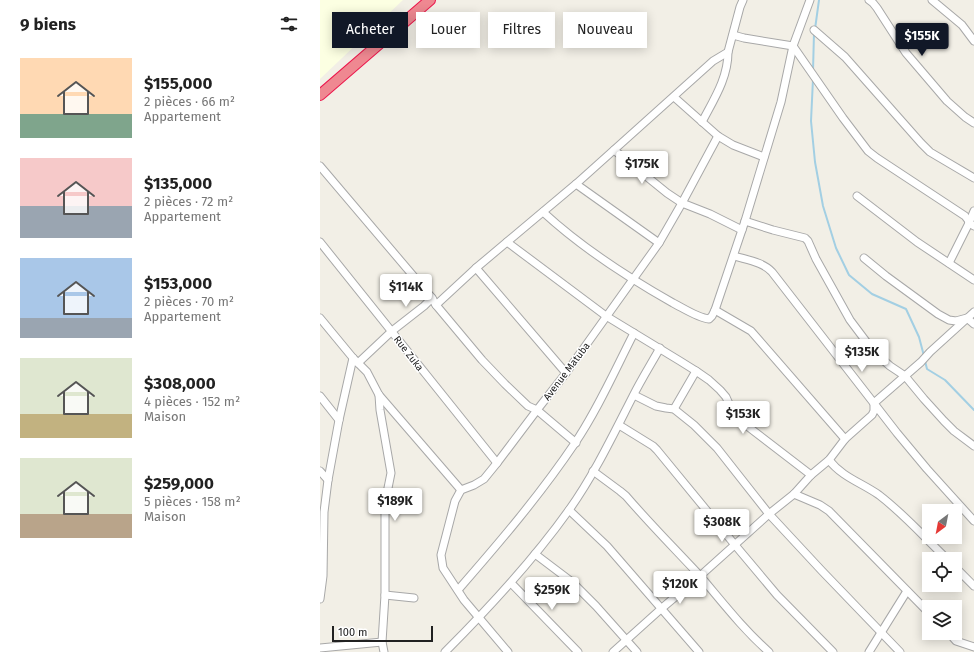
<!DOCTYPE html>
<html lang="fr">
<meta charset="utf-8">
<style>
body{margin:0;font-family:"Fira Sans",sans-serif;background:#f6f6f6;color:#222;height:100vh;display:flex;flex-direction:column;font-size:15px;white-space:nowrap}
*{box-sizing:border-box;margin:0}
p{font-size:13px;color:#767676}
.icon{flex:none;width:22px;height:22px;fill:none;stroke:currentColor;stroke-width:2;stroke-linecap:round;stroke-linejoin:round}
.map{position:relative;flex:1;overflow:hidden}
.sheet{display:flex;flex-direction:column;background:#fff;width:320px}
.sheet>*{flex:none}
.hud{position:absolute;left:12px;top:12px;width:380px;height:36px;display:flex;gap:8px}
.needle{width:26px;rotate:212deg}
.fabs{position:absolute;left:602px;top:504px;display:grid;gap:8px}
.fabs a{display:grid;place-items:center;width:40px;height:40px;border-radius:0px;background:#fff;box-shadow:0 2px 10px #0003;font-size:20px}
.scale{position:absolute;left:12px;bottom:10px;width:101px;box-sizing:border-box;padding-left:4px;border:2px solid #212121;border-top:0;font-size:11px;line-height:14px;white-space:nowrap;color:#212121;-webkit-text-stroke:3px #fff;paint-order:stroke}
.price{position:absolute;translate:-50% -34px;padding:0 9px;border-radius:4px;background:#fff;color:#222;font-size:13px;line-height:26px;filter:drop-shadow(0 1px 2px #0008)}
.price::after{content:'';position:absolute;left:50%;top:24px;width:12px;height:9px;margin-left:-6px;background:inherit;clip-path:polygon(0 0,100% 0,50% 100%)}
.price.active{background:#111827;color:#fff}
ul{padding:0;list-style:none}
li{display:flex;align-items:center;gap:12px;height:100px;padding:0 20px}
li span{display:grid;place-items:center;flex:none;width:112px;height:80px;border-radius:0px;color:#555}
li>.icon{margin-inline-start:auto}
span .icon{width:48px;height:48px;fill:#fffc;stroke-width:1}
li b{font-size:17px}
h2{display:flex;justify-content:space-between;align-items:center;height:48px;padding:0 20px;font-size:17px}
.tag{padding:0 14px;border-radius:0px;background:#fff;box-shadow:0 2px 10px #0003;font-size:14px;line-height:36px}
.tag.active{background:#111827;color:#fff}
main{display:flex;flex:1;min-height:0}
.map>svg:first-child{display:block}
.education{fill:#fcffe2}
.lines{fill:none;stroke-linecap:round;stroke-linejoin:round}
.stream{stroke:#a3cfe3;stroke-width:2}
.minor-casing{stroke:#a8a8a8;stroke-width:9}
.highway-casing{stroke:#ec174c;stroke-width:12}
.minor{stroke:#fff;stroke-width:7}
.highway{stroke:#ef8891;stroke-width:10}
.labels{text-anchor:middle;stroke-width:3;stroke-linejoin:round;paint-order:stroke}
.street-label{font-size:10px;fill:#212121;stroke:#fff}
</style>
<main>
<section class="sheet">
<h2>9 biens<svg class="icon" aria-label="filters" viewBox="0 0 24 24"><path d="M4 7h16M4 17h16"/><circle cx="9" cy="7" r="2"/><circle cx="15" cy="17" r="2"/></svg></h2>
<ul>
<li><span style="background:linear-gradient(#ffd9b3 70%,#7fa58c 0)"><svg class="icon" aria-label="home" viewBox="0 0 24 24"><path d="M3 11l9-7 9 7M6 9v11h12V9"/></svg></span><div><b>$155,000</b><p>2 pièces · 66 m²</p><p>Appartement</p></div></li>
<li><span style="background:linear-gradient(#f6c9c9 60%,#9aa5b1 0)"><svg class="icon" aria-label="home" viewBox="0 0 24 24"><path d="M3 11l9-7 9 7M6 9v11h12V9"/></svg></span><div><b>$135,000</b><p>2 pièces · 72 m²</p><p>Appartement</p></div></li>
<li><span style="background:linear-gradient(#a9c7e8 75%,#9aa5b1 0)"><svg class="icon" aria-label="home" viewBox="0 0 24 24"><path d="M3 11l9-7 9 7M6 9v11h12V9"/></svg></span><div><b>$153,000</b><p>2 pièces · 70 m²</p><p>Appartement</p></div></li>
<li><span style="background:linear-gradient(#dfe7d0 70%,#c2b280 0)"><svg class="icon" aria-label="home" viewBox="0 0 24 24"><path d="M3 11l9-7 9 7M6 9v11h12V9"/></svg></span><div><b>$308,000</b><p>4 pièces · 152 m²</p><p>Maison</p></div></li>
<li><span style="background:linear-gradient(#dfe7d0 70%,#b9a48a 0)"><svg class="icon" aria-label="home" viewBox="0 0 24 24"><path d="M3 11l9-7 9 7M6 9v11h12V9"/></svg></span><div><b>$259,000</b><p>5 pièces · 158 m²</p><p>Maison</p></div></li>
</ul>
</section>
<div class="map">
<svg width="654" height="652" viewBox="0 0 654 652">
<rect width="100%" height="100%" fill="#f2efe6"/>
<polygon class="education" points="0,0 83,0 0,79"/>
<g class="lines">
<g class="stream">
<polyline points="495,29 499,0"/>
<polyline points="493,71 494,33"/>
<polyline points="493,79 491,121 495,162 503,206 516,248 529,275 552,294 586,309 599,337 604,356"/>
<polyline points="605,361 607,369 625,380 654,410"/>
</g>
<g class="minor-casing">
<g id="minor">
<polyline points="549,0 553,3 557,8 586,53 627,101 645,117 654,123"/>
<polyline points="612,0 642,25 654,41"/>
<polyline points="494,30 525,57 601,143 610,152 654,178"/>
<polyline points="413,35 424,38 473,46 523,118 548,151 557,158 645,216 648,220 649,223 654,226"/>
<polyline points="354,97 398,136 413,145 444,157"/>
<path d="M 382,122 C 394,99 408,78 408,52"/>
<polyline points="294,150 347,193 362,203 390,214 422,230"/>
<polyline points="0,166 112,298 116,305 162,360 185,384 208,406 217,410 256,443"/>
<polyline points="256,184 339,243"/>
<polyline points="537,196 597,242 654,280"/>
<path d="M 223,212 C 262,248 307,277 353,303 C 363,308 378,318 389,319 L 392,316 L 395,310 L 425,221 L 461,102 L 473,46 L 490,0"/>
<polyline points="425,221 453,230 485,238 488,241 496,259 530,320 554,352 570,366 585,376 604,399 624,421 634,431 654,446"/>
<polyline points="0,242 177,463"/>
<polyline points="187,242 286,316 360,361 376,371 354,409"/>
<path d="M 414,256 C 427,260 443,262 452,272 L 577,433 L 607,469 L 654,521"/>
<polyline points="544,258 566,276 618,314 629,320 636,321 647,318 654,324"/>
<polyline points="629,263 649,223 654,211"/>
<polyline points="156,268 246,373"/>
<polyline points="116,305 156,268 256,184 393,61 408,52 420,7 423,0"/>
<polyline points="395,310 431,331 525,439"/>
<polyline points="0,318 33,358 47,372 59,395 141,490"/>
<polyline points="38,363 72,331 104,306 112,298"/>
<polyline points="376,371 389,380 400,390 406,397 414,415 422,422 491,475"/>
<polyline points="59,395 60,410 71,473 65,503 65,595 62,642 64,652"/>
<polyline points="314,395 336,406 346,408 354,409 374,425 397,448 449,514 502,571 580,652"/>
<polyline points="0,396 19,420"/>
<polyline points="299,425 333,446 337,450 415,545 457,595 513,652"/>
<path d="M 509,460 C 522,477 542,483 559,495 C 584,514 604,537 627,559"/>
<polyline points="0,471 8,480"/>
<path d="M 273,471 L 300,491 L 306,496 C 330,524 356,550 381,577 C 403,603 423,629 449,652"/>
<polyline points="474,494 500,505 509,511 609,613"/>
<polyline points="249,510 287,546 379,652"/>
<polyline points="215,554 252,582 276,606 317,652"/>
<polyline points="635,567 654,586"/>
<polyline points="191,583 258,652"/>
<path d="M 138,590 C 179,543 220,495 255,443 C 278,409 295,370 314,333"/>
<polyline points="65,595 94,598"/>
<polyline points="0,599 3,576 4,512 8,480 19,420 33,358"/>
<polyline points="629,633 636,641 654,647"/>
<polyline points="0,648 62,642"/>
<path d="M 125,652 C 169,608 212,562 249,510 C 274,475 293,435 313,396 C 321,380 331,364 340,348"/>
<polyline points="188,652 144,600 123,568 121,555 135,501 141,490 154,485 164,479 177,463 217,410 246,373 339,243 362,203 398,136"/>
<polyline points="293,652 342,608 380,576 449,514 474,494 491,475 509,460 525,439 552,415 554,411 554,403 601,362 610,352 654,312"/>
<polyline points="549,652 587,591"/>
</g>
</g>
<g class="highway-casing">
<polyline id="highway" points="0,95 110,0"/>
</g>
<use href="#minor" class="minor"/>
<use href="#highway" class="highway"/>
</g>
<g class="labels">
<g class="street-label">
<text transform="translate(89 353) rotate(52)" y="4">Rue Zuka</text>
<text transform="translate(246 371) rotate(-53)" y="4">Avenue Matuba</text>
</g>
</g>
</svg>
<div class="fabs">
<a><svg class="needle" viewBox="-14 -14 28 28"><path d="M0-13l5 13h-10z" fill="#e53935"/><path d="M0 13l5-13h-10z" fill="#767676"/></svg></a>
<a><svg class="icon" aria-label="locate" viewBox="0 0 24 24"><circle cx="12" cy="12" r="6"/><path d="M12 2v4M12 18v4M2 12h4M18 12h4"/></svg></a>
<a><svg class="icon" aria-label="layers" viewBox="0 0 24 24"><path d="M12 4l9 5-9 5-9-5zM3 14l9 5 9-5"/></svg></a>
</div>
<div class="scale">100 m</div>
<b class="price active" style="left:602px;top:57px">$155K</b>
<b class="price" style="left:322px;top:185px">$175K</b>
<b class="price" style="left:86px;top:308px">$114K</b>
<b class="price" style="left:542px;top:373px">$135K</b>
<b class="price" style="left:423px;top:435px">$153K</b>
<b class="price" style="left:75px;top:522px">$189K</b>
<b class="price" style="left:402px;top:543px">$308K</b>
<b class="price" style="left:360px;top:605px">$120K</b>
<b class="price" style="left:232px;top:611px">$259K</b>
<div class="hud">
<a class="tag active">Acheter</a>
<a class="tag">Louer</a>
<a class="tag">Filtres</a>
<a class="tag">Nouveau</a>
</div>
</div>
</main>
